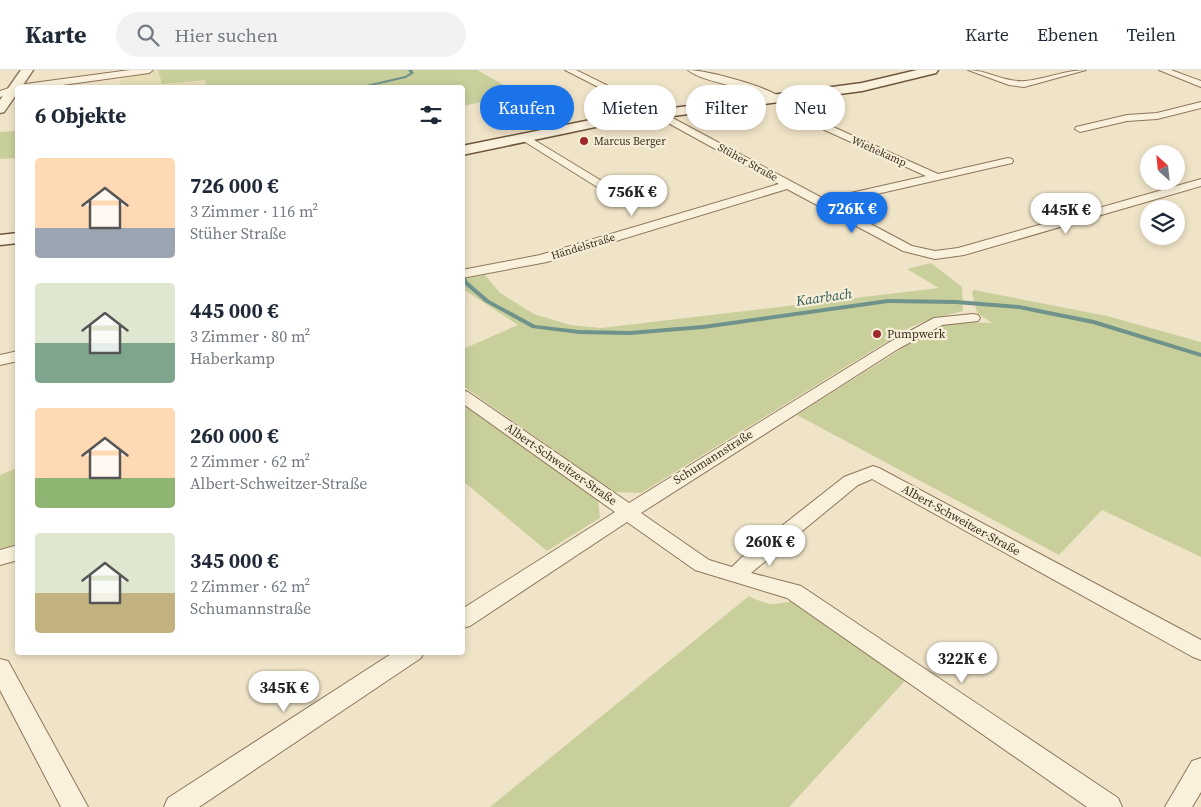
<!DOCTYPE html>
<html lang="de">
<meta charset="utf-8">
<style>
body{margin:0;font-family:"Source Serif 4",serif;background:#f2f2f3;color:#1f2937;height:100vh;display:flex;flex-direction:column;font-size:19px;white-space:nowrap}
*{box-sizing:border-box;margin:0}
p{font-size:16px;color:#747a83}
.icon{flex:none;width:28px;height:28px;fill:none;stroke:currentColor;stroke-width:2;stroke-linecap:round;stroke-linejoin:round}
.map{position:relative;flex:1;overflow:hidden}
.sheet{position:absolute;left:15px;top:15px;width:450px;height:570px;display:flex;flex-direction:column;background:#fff;border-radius:5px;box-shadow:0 2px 8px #0003}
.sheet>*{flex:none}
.hud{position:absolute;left:480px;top:15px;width:475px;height:45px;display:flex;gap:10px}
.needle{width:32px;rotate:333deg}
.fabs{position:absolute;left:1140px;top:75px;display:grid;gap:10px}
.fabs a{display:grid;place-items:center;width:45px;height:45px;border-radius:50%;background:#fff;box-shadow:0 2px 8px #0003;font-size:25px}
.price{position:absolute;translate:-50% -42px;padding:0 11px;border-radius:18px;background:#fff;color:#222;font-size:16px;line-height:32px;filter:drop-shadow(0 1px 2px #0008)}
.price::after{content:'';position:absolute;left:50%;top:30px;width:15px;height:11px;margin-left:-8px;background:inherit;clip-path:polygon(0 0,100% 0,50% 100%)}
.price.current{background:#1a73e8;color:#fff}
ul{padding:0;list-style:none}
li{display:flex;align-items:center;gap:15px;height:125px;padding:0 20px}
li span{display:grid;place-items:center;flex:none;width:140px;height:100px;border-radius:5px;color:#555}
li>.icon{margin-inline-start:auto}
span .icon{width:60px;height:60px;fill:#fffc;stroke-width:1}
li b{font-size:21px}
h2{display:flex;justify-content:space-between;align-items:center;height:60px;padding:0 20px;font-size:21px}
.pill{padding:0 18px;border-radius:22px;background:#fff;box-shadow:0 2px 8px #0003;font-size:18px;line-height:45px}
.pill.current{background:#1a73e8;color:#fff}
header{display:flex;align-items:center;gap:30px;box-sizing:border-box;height:70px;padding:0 25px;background:#fff;border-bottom:1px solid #e0e1e3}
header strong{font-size:24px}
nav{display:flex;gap:28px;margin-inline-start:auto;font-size:18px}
.search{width:350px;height:45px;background:#f2f2f3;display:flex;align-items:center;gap:12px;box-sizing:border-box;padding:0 18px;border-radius:28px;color:#747a83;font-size:19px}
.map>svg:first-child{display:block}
.farmland{fill:#e6deb5}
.green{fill:#c9cf9b}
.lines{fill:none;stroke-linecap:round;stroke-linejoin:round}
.stream{fill:#6f938a;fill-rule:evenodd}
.minor-casing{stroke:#8d765c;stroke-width:2}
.tertiary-casing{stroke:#8d765c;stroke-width:3}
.secondary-casing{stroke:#6f573f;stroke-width:3}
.minor{fill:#faf1dc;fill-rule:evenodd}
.tertiary{fill:#faf1dc;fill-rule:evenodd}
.secondary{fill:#faf1dc;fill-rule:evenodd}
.poi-dot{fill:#9e2a2b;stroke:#f7eed8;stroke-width:2}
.labels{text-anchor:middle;stroke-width:4.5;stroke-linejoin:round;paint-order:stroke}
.far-poi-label{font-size:11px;fill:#3d2e20;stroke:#f7eed8;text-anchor:start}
.far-street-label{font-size:11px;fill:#3d2e20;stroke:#f7eed8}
.poi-label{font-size:12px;fill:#3d2e20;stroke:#f7eed8;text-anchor:start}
.street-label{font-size:12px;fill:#3d2e20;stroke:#f7eed8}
.water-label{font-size:14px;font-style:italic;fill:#2f5d5a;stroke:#f7eed8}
</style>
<header>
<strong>Karte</strong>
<div class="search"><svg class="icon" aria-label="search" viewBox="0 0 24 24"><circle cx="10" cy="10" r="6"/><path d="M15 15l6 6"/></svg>Hier suchen</div>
<nav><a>Karte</a><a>Ebenen</a><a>Teilen</a></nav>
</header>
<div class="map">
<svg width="1201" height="737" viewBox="0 0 1201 737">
<rect width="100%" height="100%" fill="#f0e4c8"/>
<polygon class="farmland" points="158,0 162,14 205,10 207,17 120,18 121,5"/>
<g class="green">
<polygon points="158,0 477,0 520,24 463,36 462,18 207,17 205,10 162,14"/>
<polygon points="17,61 17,88 0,89 0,62"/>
<polygon points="931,193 962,217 963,241 925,251 909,258 641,423 614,422 463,316 463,279 518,255 463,219 463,209 485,205 500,223 534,244 570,255 601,258 939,218 907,199"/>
<polygon points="974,220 1107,246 1201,272 1201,487 1102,440 1059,485 797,345 936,257 961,252 992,253 977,243 972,222"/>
<polygon points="462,333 598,429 600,448 547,481 463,411"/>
<polygon points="17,398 17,474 0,479 0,405"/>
<path d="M 749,526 C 777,540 775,532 802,530 L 914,601 L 789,737 L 490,737 Z"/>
</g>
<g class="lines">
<g class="stream">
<polygon points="408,0 412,0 414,3 406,8 362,18 354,18 405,6 410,3"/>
<polygon points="462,204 465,205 467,211 489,230 535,255 579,260 630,261 703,255 888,229 956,230 1019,235 1094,250 1201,283 1201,287 1093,254 1019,239 956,234 888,233 703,259 630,265 579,264 532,258 485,232 463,213"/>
</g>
<g class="minor-casing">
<g id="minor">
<polygon points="130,0 153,0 149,3 41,18 18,18 18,21 0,27 0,21 18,15"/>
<polygon points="565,0 576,0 667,45 824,129 926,106 818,57 817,55 822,52 938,104 1008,88 1012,89 1013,91 1012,93 833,134 912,176 935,181 958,178 1201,109 1201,116 964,185 935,189 903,181 787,119 547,192 462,208 462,200 540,185 779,114 661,49"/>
<path d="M 688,0 C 706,0 770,17 783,29 L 781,31 C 773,32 763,26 755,23 C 736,15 703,12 688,0 Z"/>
<path d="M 968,0 C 987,0 1006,13 1025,11 C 1046,9 1065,0 1086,0 L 1024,17 L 1009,15 Z"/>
<polygon points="1159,0 1171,0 1201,11 1201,17"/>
<polygon points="1201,32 1201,38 1157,49 1127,51 1080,62 1075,59 1076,57 1127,45 1157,43"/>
<polygon points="526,65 610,116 612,118 606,121 602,120 522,70 522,66"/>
<polygon points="973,244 978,245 980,248 978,251 942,255 898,279 641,443 709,490 732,497 741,488 844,407 873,396 879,398 1201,570 1201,590 1193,587 872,409 858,415 751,503 801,516 1118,728 1122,737 1087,737 787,528 695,500 627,452 470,556 462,558 462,539 615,442 462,333 462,320 468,322 629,433 888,273 934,248"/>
<polygon points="18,281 18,291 0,295 0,285"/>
<polygon points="18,475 18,490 0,495 0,480"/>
<polygon points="394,582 424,582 421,588 199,737 164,737 168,728"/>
<polygon points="0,589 8,591 88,737 61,737 0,620"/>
<polygon points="1201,688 1201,722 1192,737 1165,737 1192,691"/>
</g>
</g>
<g class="tertiary-casing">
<polygon id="tertiary" points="21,0 33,0 21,18 18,18 18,22 4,42 0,43 0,30"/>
</g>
<g class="secondary-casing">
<g id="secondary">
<polygon points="917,0 938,0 936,3 862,21 605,55 462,85 462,76 605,47 862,13"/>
<polygon points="18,163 18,173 0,175 0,165"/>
</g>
</g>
<use href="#minor" class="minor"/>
<use href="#tertiary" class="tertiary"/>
<use href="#secondary" class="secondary"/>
</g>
<g class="poi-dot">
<circle cx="584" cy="71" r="5"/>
<circle cx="877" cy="264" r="5"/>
</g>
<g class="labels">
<g class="far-poi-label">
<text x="594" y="75">Marcus Berger</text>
</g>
<g class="far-street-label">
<text transform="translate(879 81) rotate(24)" y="4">Wiehekamp</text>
<text transform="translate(748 92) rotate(29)" y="4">Stüher Straße</text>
<text transform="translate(583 176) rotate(-17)" y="4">Händelstraße</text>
</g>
<g class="poi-label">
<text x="887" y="268">Pumpwerk</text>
</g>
<g class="street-label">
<text transform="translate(713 387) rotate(-32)" y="4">Schumannstraße</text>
<text transform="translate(561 394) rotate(35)" y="4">Albert-Schweitzer-Straße</text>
<text transform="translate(961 450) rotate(29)" y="4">Albert-Schweitzer-Straße</text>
</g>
<g class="water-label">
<text transform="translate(824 227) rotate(-8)" y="5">Kaarbach</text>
</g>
</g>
</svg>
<div class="fabs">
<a><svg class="needle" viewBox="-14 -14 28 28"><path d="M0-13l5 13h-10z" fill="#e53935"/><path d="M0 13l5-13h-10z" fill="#747a83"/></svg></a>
<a><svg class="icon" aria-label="layers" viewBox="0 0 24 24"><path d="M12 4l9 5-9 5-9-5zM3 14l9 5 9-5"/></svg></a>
</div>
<b class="price" style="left:632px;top:147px">756K €</b>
<b class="price current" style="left:852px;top:164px">726K €</b>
<b class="price" style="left:1066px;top:165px">445K €</b>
<b class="price" style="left:770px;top:497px">260K €</b>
<b class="price" style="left:962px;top:614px">322K €</b>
<b class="price" style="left:284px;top:643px">345K €</b>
<div class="hud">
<a class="pill current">Kaufen</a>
<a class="pill">Mieten</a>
<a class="pill">Filter</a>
<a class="pill">Neu</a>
</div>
<section class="sheet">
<h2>6 Objekte<svg class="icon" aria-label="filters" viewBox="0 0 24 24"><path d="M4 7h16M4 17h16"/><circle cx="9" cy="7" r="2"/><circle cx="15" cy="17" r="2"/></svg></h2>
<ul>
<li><span style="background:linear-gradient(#ffd9b3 70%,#9aa5b1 0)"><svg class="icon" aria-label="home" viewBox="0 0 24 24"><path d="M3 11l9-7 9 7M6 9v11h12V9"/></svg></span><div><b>726 000 €</b><p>3 Zimmer · 116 m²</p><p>Stüher Straße</p></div></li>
<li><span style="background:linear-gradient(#dfe7d0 60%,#7fa58c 0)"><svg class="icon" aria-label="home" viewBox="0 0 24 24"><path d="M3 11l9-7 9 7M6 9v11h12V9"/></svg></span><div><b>445 000 €</b><p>3 Zimmer · 80 m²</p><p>Haberkamp</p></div></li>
<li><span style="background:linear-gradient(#ffd9b3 70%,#8fb573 0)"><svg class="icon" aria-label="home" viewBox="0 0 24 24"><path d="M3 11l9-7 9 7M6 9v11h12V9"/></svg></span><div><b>260 000 €</b><p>2 Zimmer · 62 m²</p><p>Albert-Schweitzer-Straße</p></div></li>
<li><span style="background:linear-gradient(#dfe7d0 60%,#c2b280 0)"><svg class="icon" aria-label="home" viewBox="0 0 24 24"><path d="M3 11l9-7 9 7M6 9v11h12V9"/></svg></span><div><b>345 000 €</b><p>2 Zimmer · 62 m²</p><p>Schumannstraße</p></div></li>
</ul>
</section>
</div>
